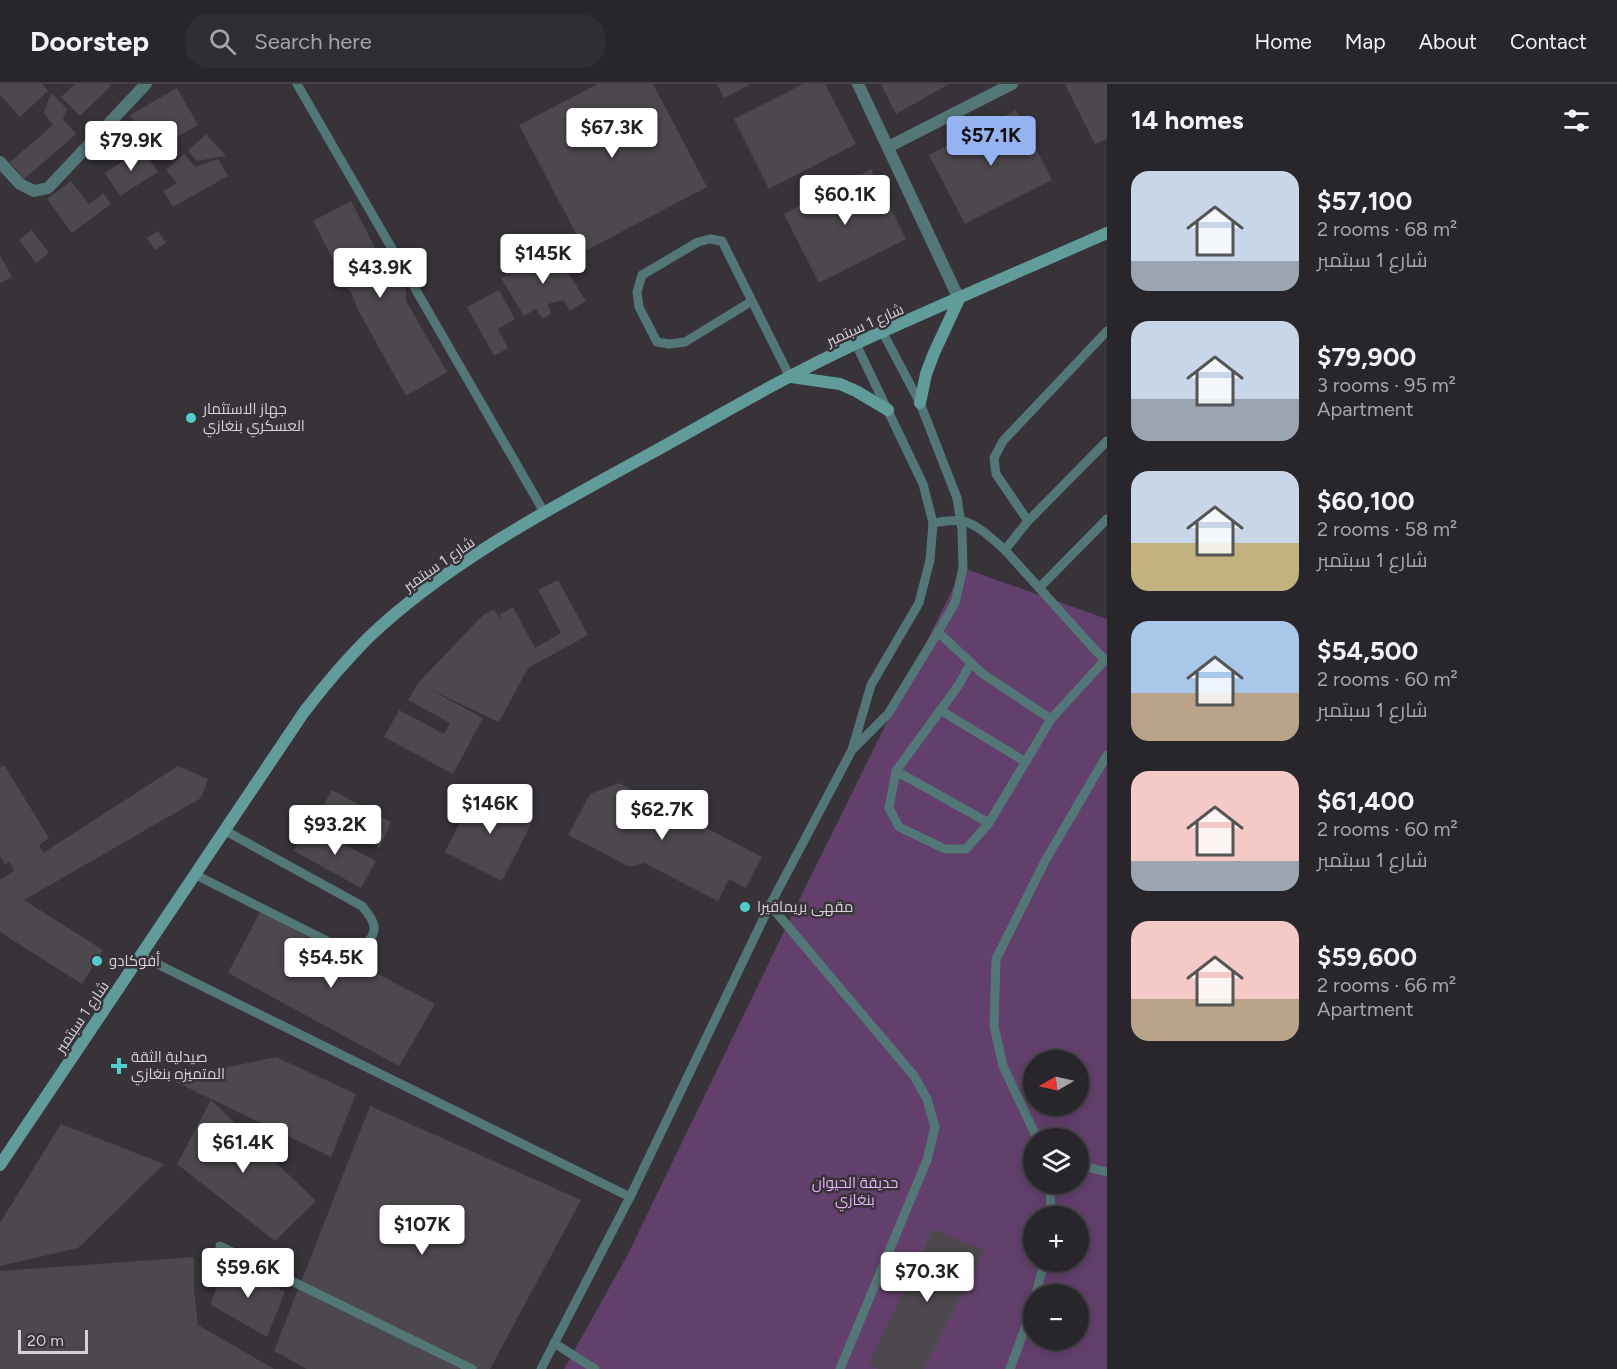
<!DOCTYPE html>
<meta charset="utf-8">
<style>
body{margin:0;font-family:Figtree,Cairo,sans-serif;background:#312e33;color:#f1f3f6;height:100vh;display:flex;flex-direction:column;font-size:22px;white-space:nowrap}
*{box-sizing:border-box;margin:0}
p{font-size:20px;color:#a5a5a9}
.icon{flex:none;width:33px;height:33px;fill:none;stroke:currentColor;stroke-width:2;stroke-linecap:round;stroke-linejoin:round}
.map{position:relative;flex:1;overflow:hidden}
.side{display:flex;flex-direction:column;background:#29262b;width:510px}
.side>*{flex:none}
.needle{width:39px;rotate:261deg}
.controls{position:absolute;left:1023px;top:966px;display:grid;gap:12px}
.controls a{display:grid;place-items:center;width:66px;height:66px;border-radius:50%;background:#29262b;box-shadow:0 3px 15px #0003,0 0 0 2px #454347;font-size:30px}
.scale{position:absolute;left:18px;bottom:15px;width:70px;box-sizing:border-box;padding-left:6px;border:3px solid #d5d2d6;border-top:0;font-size:16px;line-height:21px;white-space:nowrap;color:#d5d2d6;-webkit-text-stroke:4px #373339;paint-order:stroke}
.price{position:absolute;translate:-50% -51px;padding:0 14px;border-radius:6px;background:#fff;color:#222;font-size:20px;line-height:39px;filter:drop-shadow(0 2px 3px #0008)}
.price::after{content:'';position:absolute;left:50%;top:36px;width:18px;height:14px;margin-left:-9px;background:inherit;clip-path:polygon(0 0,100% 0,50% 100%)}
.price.active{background:#95b2f1;color:#111}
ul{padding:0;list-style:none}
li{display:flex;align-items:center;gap:18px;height:150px;padding:0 24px}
li span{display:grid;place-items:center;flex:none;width:168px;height:120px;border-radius:18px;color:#555}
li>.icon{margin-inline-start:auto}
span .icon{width:72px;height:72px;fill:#fffc;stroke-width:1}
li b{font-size:26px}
h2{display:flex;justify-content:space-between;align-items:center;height:72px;padding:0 24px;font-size:26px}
header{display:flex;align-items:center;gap:36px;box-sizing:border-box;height:84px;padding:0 30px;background:#29262b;border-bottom:2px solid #454347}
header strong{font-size:28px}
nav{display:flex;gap:33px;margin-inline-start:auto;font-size:21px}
.search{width:420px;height:54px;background:#312e33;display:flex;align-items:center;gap:15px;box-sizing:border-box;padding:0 21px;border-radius:24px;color:#a5a5a9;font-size:22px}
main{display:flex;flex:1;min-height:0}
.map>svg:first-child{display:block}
.green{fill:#63406b;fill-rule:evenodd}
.building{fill:#4d484e}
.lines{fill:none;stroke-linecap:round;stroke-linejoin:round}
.lane{stroke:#537776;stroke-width:9}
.street{stroke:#537776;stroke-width:12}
.secondary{stroke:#619c9a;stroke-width:12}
.poi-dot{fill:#53cdcb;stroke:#373339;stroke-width:2}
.labels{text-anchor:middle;stroke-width:5;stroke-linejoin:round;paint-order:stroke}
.street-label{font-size:15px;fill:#d5d2d6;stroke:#373339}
.poi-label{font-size:15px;fill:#d5d2d6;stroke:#373339;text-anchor:start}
.park-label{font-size:15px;fill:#eeb1fc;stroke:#373339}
</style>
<header>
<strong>Doorstep</strong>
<div class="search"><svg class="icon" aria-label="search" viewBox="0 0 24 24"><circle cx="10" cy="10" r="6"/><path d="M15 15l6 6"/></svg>Search here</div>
<nav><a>Home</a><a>Map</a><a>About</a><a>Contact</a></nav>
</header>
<main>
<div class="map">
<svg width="1107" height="1285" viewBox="0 0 1107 1285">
<rect width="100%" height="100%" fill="#373339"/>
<path class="green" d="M 963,484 L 1107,535 L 1107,1285 L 564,1285 L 627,1172 L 808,798 ZM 1034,976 L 1078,976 L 1078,1022 L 1034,1022 ZM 1034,1054 L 1078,1054 L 1078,1100 L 1034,1100 ZM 1034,1132 L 1078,1132 L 1078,1178 L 1034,1178 ZM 1034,1210 L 1078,1210 L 1078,1256 L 1034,1256 Z"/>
<g class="building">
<polygon points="0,0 42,0 48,7 20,33 0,11"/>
<polygon points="75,0 110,0 111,2 80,32 61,13"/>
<polygon points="598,0 653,0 707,103 585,167 519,41"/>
<polygon points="717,0 751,0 724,14"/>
<polygon points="803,0 825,0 856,60 769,105 734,35"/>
<polygon points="881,0 949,0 896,30"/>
<polygon points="1065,0 1107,0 1107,55 1095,60"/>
<polygon points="177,4 198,41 151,68 130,31"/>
<polygon points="51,9 67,25 63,35 76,50 24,95 10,78 53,41 44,29"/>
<polygon points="1016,26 1052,96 965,140 929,71"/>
<polygon points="206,50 226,72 197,77 188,67"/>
<polygon points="142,64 158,88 120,112 105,89"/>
<polygon points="184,70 195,83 218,75 228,92 173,123 163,107 177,99 166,86"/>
<polygon points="871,85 906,155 819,199 784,130"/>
<polygon points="71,97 89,120 103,109 111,120 72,149 47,115"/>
<polygon points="351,117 375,164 395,177 394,193 406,205 406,217 447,288 406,312 357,224 351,208 338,196 338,185 313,137"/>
<polygon points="32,146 49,169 36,179 19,156"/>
<polygon points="158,147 166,159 155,166 147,154"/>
<polygon points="552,163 586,217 570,227 563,216 548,220 551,230 542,235 536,225 524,232 501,194"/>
<polygon points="0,171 12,193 0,199"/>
<polygon points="499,206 515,235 498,245 508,264 494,272 467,223"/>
<polygon points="558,496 588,551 528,584 499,638 427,604 483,634 453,690 384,653 399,626 444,650 450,639 408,616 418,599 483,531 494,525 503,540 499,531 513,523 535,564 561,549 538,506"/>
<polygon points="4,681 49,754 39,761 43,769 178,682 208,695 201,714 24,816 103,866 82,900 0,848 0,796 14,787 9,777 5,781 0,772 0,684"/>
<polygon points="619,699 762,773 746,804 729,795 718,817 644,779 630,783 568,751 590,710"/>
<polygon points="477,705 534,734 502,797 445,768"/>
<polygon points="332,706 391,738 380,764 318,731"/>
<polygon points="308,741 376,777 361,804 294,767"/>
<polygon points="260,828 435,920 399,982 228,889"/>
<polygon points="276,973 356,1010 331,1073 170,995"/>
<polygon points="211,1016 316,1117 275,1157 177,1080"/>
<polygon points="370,1022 581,1116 490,1285 307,1285 274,1267"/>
<polygon points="61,1040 164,1080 78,1164 0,1182 0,1139"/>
<polygon points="933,1145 984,1166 924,1285 879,1285 869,1280"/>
<polygon points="194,1173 194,1206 198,1241 274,1285 0,1285 0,1187"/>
<polygon points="229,1177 285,1208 267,1253 210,1220"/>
</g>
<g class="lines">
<g class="lane">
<polyline points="297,0 544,428"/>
<polyline points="752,217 685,258 669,260 657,258 639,223 637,208 642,191 698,158 710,155 722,157 790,293"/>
<polyline points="1028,437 996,390 994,374 1003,357 1107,247"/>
<path d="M 933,439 C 942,438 953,435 962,437 C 978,440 992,455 1005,466 L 1096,567 L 1105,576 L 1107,575"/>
<polyline points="1005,466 1028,437 1107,357"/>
<polyline points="1039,504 1107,435"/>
<polyline points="938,548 983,590 1051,635"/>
<polyline points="971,579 958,602 896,687 889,724 899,743 945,765 966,765 989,739 1051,635 1105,576"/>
<polyline points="940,626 1026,678"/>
<polyline points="854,664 888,630 938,548 955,519 963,484 962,446 957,414 920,319 883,249"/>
<polyline points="896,687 989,739"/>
<path d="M 194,790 L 341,864 L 352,865 L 364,863 C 366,859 372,854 373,850 C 377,839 368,830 362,822 L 224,746"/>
<polyline points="770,821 914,992 927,1015 935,1043 927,1076 840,1285"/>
<polyline points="141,872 630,1113"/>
<polyline points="1037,1054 1003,982 994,942 996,875 1045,777 1107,671"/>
<polyline points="1078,1081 1107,1088"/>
<polyline points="1050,1100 1051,1132"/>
<polyline points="220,1162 472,1285"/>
<polyline points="1036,1210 1044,1178"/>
<polyline points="554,1259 595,1285"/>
<polyline points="541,1285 630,1113 770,821 852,666 871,601 919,519 930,476 933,439 923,400 856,260"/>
<polyline points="1010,1285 1034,1219"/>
</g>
<g class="street">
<polyline points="858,0 959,215"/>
<polyline points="888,63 1012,0"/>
<polyline points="0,78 20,100 34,107 48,104 146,0"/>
</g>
<g class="secondary">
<polyline points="791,293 840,300 856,307 888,326"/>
<polyline points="920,319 926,290 934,269 959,215"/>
<path d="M 0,1081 L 304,628 C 324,602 345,577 369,553 C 448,478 551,424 646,372 C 715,334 784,293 855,260 C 938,222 1023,186 1107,149"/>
</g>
</g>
<g class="poi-dot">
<circle cx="191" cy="334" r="6"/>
<circle cx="745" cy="823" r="6"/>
<circle cx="97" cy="877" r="6"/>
<path d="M116 973h6v6h6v6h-6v6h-6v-6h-6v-6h6z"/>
</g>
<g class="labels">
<g class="street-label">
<text transform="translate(865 241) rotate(-24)" y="5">شارع 1 سبتمبر</text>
<text transform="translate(439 480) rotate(-35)" y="5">شارع 1 سبتمبر</text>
<text transform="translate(82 933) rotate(-56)" y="5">شارع 1 سبتمبر</text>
</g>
<g class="poi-label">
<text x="203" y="330">جهاز الاستثمار<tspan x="203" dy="17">العسكري بنغازي</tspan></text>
<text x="757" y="828">مقهى بريمافيرا</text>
<text x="109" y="882">أفوكادو</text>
<text x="131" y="978">صيدلية الثقة<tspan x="131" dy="17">المتميزه بنغازي</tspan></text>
</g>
<g class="park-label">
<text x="855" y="1104">حديقة الحيوان<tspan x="855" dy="17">بنغازي</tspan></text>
</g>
</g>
</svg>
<div class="controls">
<a><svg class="needle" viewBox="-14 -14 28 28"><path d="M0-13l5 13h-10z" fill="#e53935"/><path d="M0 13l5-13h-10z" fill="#a5a5a9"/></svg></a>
<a><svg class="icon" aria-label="layers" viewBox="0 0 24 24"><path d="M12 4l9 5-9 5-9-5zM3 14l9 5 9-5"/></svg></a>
<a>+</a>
<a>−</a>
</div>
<div class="scale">20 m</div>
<b class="price" style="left:612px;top:75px">$67.3K</b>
<b class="price active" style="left:991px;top:83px">$57.1K</b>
<b class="price" style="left:131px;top:88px">$79.9K</b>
<b class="price" style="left:845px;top:142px">$60.1K</b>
<b class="price" style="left:543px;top:201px">$145K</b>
<b class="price" style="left:380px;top:215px">$43.9K</b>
<b class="price" style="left:490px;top:751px">$146K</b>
<b class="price" style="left:662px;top:757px">$62.7K</b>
<b class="price" style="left:335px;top:772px">$93.2K</b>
<b class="price" style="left:331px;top:905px">$54.5K</b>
<b class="price" style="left:243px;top:1090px">$61.4K</b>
<b class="price" style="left:422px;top:1172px">$107K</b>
<b class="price" style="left:248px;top:1215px">$59.6K</b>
<b class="price" style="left:927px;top:1219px">$70.3K</b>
</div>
<section class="side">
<h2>14 homes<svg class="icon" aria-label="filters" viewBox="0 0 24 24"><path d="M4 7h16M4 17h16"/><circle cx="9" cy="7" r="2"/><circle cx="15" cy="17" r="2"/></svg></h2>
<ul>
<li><span style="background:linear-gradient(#c9d6e8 75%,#9aa5b1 0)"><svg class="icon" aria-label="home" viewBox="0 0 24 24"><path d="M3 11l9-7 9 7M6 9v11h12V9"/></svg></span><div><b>$57,100</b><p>2 rooms · 68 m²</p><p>شارع 1 سبتمبر</p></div></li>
<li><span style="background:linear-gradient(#c9d6e8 65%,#9aa5b1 0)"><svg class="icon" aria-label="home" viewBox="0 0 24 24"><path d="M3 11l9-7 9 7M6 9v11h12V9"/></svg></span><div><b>$79,900</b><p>3 rooms · 95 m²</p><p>Apartment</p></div></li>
<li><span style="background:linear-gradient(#c9d6e8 60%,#c2b280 0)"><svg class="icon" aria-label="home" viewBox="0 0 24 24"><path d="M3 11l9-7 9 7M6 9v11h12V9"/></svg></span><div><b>$60,100</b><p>2 rooms · 58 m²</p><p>شارع 1 سبتمبر</p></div></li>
<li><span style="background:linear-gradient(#a9c7e8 60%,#b9a48a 0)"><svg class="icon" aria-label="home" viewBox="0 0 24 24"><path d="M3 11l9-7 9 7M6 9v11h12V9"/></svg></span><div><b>$54,500</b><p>2 rooms · 60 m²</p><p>شارع 1 سبتمبر</p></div></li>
<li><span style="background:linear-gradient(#f6c9c9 75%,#9aa5b1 0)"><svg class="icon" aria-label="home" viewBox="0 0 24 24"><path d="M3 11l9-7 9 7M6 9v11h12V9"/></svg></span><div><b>$61,400</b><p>2 rooms · 60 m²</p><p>شارع 1 سبتمبر</p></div></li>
<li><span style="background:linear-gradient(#f6c9c9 65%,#b9a48a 0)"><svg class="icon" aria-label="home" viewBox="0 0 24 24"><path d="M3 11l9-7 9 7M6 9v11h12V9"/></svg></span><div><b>$59,600</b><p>2 rooms · 66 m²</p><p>Apartment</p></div></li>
</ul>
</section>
</main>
